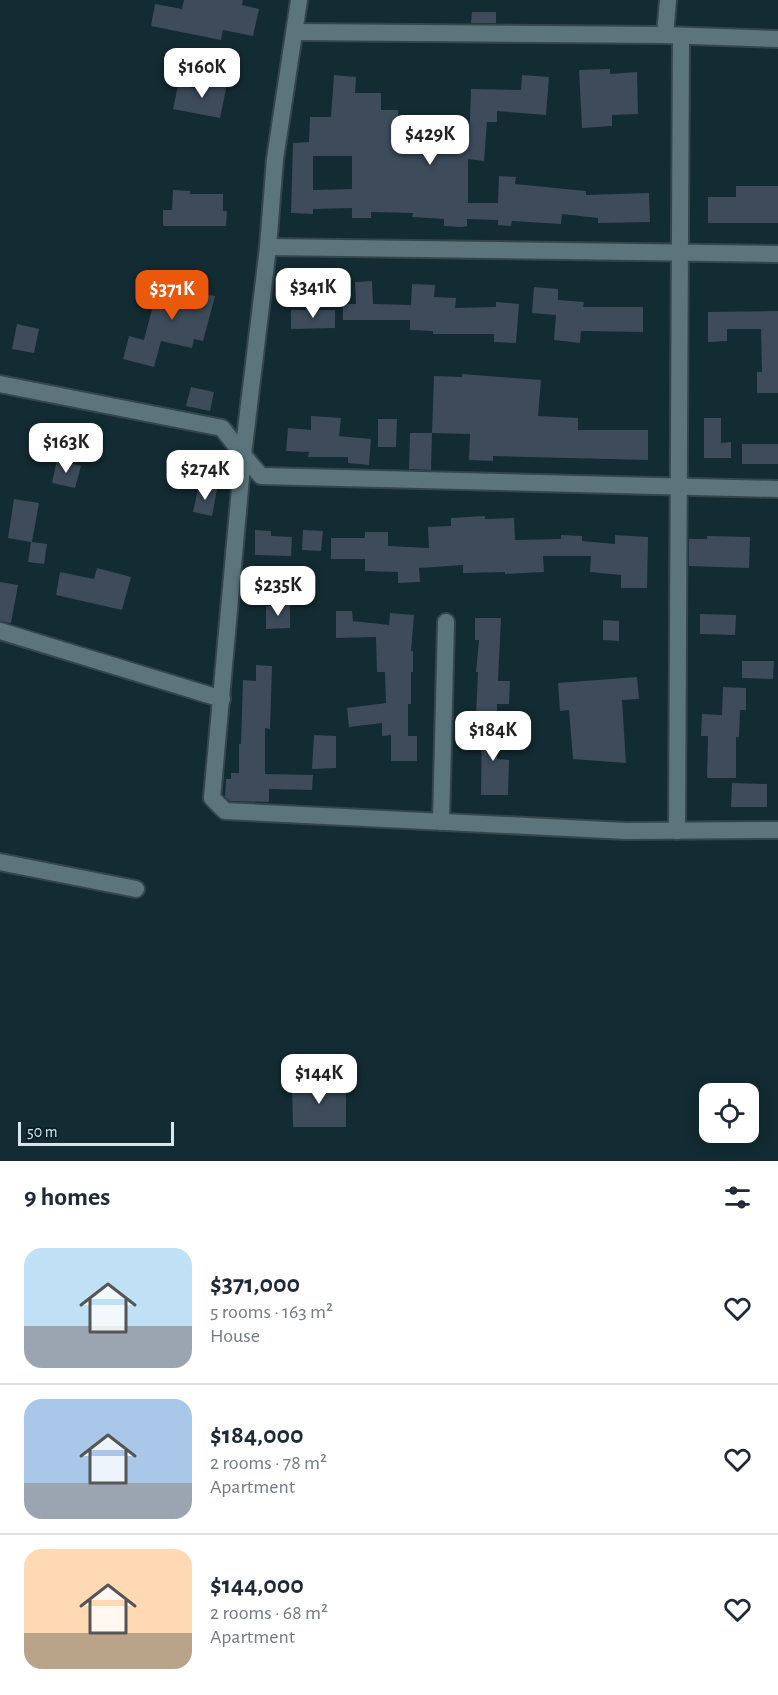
<!DOCTYPE html>
<meta charset="utf-8">
<style>
body{margin:0;font-family:"Alegreya Sans",sans-serif;background:#f2f2f3;color:#1f2937;height:100vh;display:flex;flex-direction:column;font-size:22px;white-space:nowrap}
*{box-sizing:border-box;margin:0}
p{font-size:20px;color:#747a83}
.icon{flex:none;width:33px;height:33px;fill:none;stroke:currentColor;stroke-width:2;stroke-linecap:round;stroke-linejoin:round}
.map{position:relative;height:1161px;overflow:hidden}
.panel{display:flex;flex-direction:column;background:#fff;flex:1}
.panel>*{flex:none}
.controls{position:absolute;left:699px;top:1083px;display:grid;gap:12px}
.controls a{display:grid;place-items:center;width:60px;height:60px;border-radius:12px;background:#fff;box-shadow:0 3px 15px #0003;font-size:30px}
.scale{position:absolute;left:18px;bottom:15px;width:156px;box-sizing:border-box;padding-left:6px;border:3px solid #d9e7ec;border-top:0;font-size:16px;line-height:21px;white-space:nowrap;color:#d9e7ec;-webkit-text-stroke:4px #092128;paint-order:stroke}
.price{position:absolute;translate:-50% -51px;padding:0 14px;border-radius:12px;background:#fff;color:#222;font-size:20px;line-height:39px;filter:drop-shadow(0 2px 3px #0008)}
.price::after{content:'';position:absolute;left:50%;top:36px;width:18px;height:14px;margin-left:-9px;background:inherit;clip-path:polygon(0 0,100% 0,50% 100%)}
.price.active{background:#ea580c;color:#fff}
ul{padding:0;list-style:none}
li{display:flex;align-items:center;gap:18px;height:150px;padding:0 24px}
li+li{border-top:2px solid #e0e1e3}
li span{display:grid;place-items:center;flex:none;width:168px;height:120px;border-radius:18px;color:#555}
li>.icon{margin-inline-start:auto}
span .icon{width:72px;height:72px;fill:#fffc;stroke-width:1}
li b{font-size:26px}
h2{display:flex;justify-content:space-between;align-items:center;height:72px;padding:0 24px;font-size:26px}
.map>svg:first-child{display:block}
.building{fill:#3d4b5b;fill-rule:evenodd}
.lines{fill:none;stroke-linecap:round;stroke-linejoin:round}
.minor-casing{stroke:#34464c;stroke-width:20}
.minor{stroke:#5c757d;stroke-width:16}
</style>
<div class="map">
<svg width="778" height="1161" viewBox="0 0 778 1161">
<rect width="100%" height="100%" fill="#132b32"/>
<g class="building">
<polygon points="184,0 243,0 242,5 259,9 253,36 223,30 221,40 151,26 155,4 182,9"/>
<polygon points="472,12 496,12 496,23 471,23"/>
<polygon points="610,69 610,74 637,72 638,114 612,115 612,126 582,128 579,70"/>
<path d="M 334,75 L 356,77 L 355,93 L 381,93 L 381,110 L 398,110 L 398,127 L 414,127 L 414,146 L 469,144 L 471,89 L 521,90 L 522,75 L 549,77 L 546,115 L 497,111 L 497,122 L 487,122 L 484,161 L 468,159 L 468,203 L 498,203 L 499,176 L 516,177 L 515,184 L 586,191 L 586,195 L 649,193 L 650,222 L 598,223 L 598,218 L 562,214 L 561,224 L 512,221 L 511,226 L 498,225 L 498,220 L 467,219 L 467,226 L 462,227 L 444,226 L 444,219 L 412,217 L 413,213 L 371,212 L 371,218 L 352,218 L 352,208 L 313,209 L 313,214 L 291,213 L 293,143 L 309,142 L 310,117 L 331,117 ZM 313,156 L 352,156 L 352,189 L 313,190 Z"/>
<polygon points="200,79 227,84 220,118 173,109 178,85 198,89"/>
<polygon points="736,186 778,186 778,223 708,223 708,197 736,197"/>
<polygon points="173,190 190,191 190,194 223,194 223,211 227,211 226,226 163,226 163,210 172,210"/>
<polygon points="162,276 186,280 184,290 215,296 203,341 194,339 192,348 161,341 154,367 123,359 129,336 144,340 158,286 160,286"/>
<polygon points="372,281 373,304 411,305 412,284 435,285 434,297 456,298 455,308 496,307 496,302 519,304 516,343 494,342 494,334 433,334 433,331 410,330 410,320 343,320 343,304 356,304 355,282"/>
<polygon points="534,287 558,289 558,300 584,302 583,307 643,307 643,332 581,331 580,343 554,340 556,315 532,313"/>
<polygon points="291,310 335,310 335,328 291,329"/>
<polygon points="778,311 778,393 757,393 757,372 762,372 761,329 727,329 727,341 708,342 708,312"/>
<polygon points="17,324 39,329 34,353 12,349"/>
<polygon points="462,374 541,380 538,416 578,418 578,430 648,430 648,460 493,456 493,461 469,460 470,434 432,433 434,376 462,377"/>
<polygon points="191,387 214,392 210,411 186,406"/>
<polygon points="311,416 341,418 339,436 371,439 369,465 348,463 348,457 308,457 309,452 286,451 288,428 311,430"/>
<polygon points="704,418 721,418 721,443 731,442 731,458 704,458"/>
<polygon points="378,419 397,419 396,447 378,447"/>
<polygon points="410,433 432,433 431,470 409,469"/>
<rect x="742" y="444" width="36" height="20"/>
<polygon points="57,460 81,466 75,488 52,483"/>
<polygon points="199,485 217,489 212,516 193,512"/>
<polygon points="14,499 39,503 32,542 47,544 44,564 28,562 31,542 8,538"/>
<polygon points="485,516 485,519 514,518 515,540 561,539 561,535 582,536 582,541 615,544 615,535 648,537 647,588 621,588 621,575 590,572 591,556 543,556 544,572 505,574 505,572 463,573 463,565 419,568 420,582 398,583 398,572 365,571 365,559 331,559 331,538 365,538 365,532 388,532 388,546 429,548 428,527 451,526 451,518"/>
<polygon points="255,530 271,531 271,536 292,537 291,556 255,555"/>
<polygon points="303,530 323,531 321,551 302,550"/>
<polygon points="707,536 750,537 749,568 689,566 689,539 707,539"/>
<polygon points="97,568 131,577 122,610 56,595 60,572 94,579"/>
<polygon points="0,582 18,585 11,623 0,621"/>
<polygon points="290,605 290,628 266,629 266,606"/>
<polygon points="336,611 352,611 353,621 389,625 390,613 414,615 411,651 413,651 413,672 411,672 411,704 408,704 408,736 417,736 417,761 391,761 391,735 382,736 382,723 349,727 347,708 386,703 385,672 377,672 376,637 336,638"/>
<polygon points="700,614 736,615 735,635 700,634"/>
<polygon points="475,618 501,618 498,681 510,681 509,704 497,704 497,715 476,717 478,672 476,672 479,640 475,640"/>
<polygon points="603,620 619,621 619,641 603,640"/>
<polygon points="742,661 774,661 773,679 742,678"/>
<polygon points="256,665 272,666 270,729 265,728 265,774 313,775 312,790 269,789 269,802 230,801 225,797 226,779 231,779 231,773 239,773 239,744 241,744 243,680 256,681"/>
<polygon points="637,677 639,699 622,700 626,763 573,759 569,710 560,711 558,683"/>
<polygon points="723,687 746,688 746,710 740,710 739,737 736,737 736,778 707,778 708,736 701,736 702,714 722,715"/>
<polygon points="482,718 497,718 497,759 509,760 508,795 481,795"/>
<polygon points="314,735 336,736 336,768 312,769"/>
<polygon points="732,783 767,784 767,807 731,807"/>
<polygon points="346,1082 346,1127 293,1127 292,1083"/>
</g>
<g class="lines">
<g class="minor-casing">
<g id="minor">
<polyline points="299,0 275,159 268,247 243,455 261,476 778,489"/>
<polyline points="295,32 665,35 778,39"/>
<polyline points="665,35 668,0"/>
<polyline points="268,247 778,254"/>
<polyline points="0,384 222,428 243,455 212,798 225,811 626,831 778,830"/>
<polyline points="0,631 222,699"/>
<polyline points="441,822 446,622"/>
<polyline points="677,831 681,36"/>
<polyline points="0,862 136,889"/>
</g>
</g>
<use href="#minor" class="minor"/>
</g>
</svg>
<div class="controls">
<a><svg class="icon" aria-label="locate" viewBox="0 0 24 24"><circle cx="12" cy="12" r="6"/><path d="M12 2v4M12 18v4M2 12h4M18 12h4"/></svg></a>
</div>
<div class="scale">50 m</div>
<b class="price" style="left:202px;top:99px">$160K</b>
<b class="price" style="left:430px;top:166px">$429K</b>
<b class="price" style="left:313px;top:319px">$341K</b>
<b class="price active" style="left:172px;top:321px">$371K</b>
<b class="price" style="left:66px;top:474px">$163K</b>
<b class="price" style="left:205px;top:501px">$274K</b>
<b class="price" style="left:278px;top:617px">$235K</b>
<b class="price" style="left:493px;top:762px">$184K</b>
<b class="price" style="left:319px;top:1105px">$144K</b>
</div>
<section class="panel">
<h2>9 homes<svg class="icon" aria-label="filters" viewBox="0 0 24 24"><path d="M4 7h16M4 17h16"/><circle cx="9" cy="7" r="2"/><circle cx="15" cy="17" r="2"/></svg></h2>
<ul>
<li><span style="background:linear-gradient(#bfe0f5 65%,#9aa5b1 0)"><svg class="icon" aria-label="home" viewBox="0 0 24 24"><path d="M3 11l9-7 9 7M6 9v11h12V9"/></svg></span><div><b>$371,000</b><p>5 rooms · 163 m²</p><p>House</p></div><svg class="icon" aria-label="heart" viewBox="0 0 24 24"><path d="M12 20l-8-8c-3-5 5-10 8-4 3-6 11-1 8 4z"/></svg></li>
<li><span style="background:linear-gradient(#a9c7e8 70%,#9aa5b1 0)"><svg class="icon" aria-label="home" viewBox="0 0 24 24"><path d="M3 11l9-7 9 7M6 9v11h12V9"/></svg></span><div><b>$184,000</b><p>2 rooms · 78 m²</p><p>Apartment</p></div><svg class="icon" aria-label="heart" viewBox="0 0 24 24"><path d="M12 20l-8-8c-3-5 5-10 8-4 3-6 11-1 8 4z"/></svg></li>
<li><span style="background:linear-gradient(#ffd9b3 70%,#b9a48a 0)"><svg class="icon" aria-label="home" viewBox="0 0 24 24"><path d="M3 11l9-7 9 7M6 9v11h12V9"/></svg></span><div><b>$144,000</b><p>2 rooms · 68 m²</p><p>Apartment</p></div><svg class="icon" aria-label="heart" viewBox="0 0 24 24"><path d="M12 20l-8-8c-3-5 5-10 8-4 3-6 11-1 8 4z"/></svg></li>
</ul>
</section>
